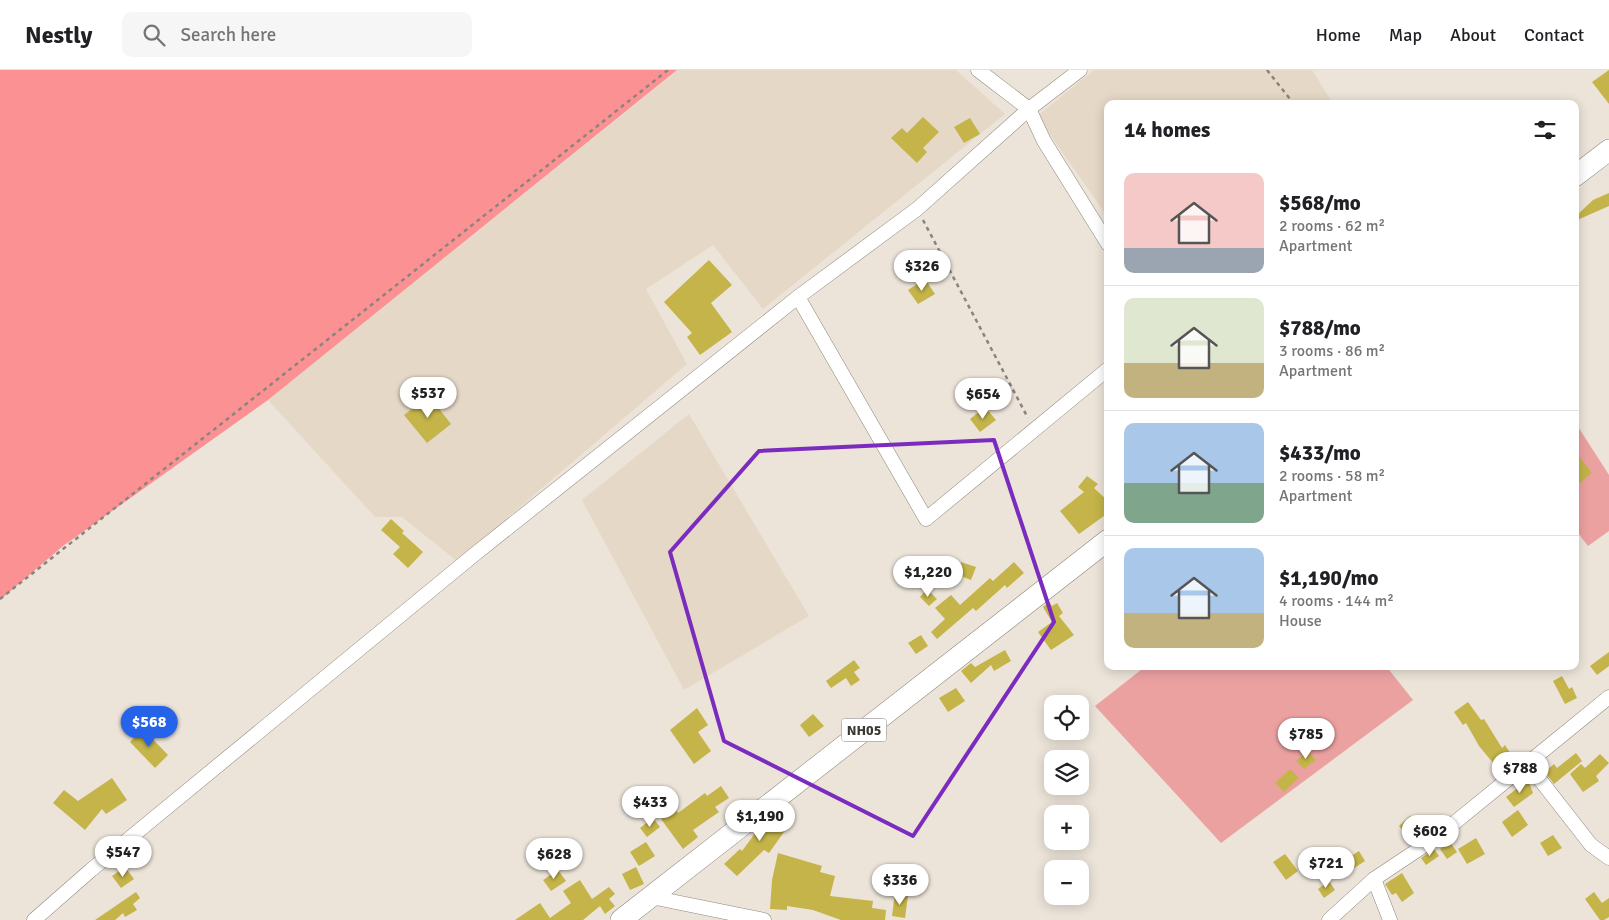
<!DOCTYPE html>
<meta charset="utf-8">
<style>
body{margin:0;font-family:Signika,sans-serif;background:#f6f6f6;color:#202124;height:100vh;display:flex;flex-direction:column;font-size:19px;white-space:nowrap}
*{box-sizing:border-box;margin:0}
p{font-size:16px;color:#757577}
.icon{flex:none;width:28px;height:28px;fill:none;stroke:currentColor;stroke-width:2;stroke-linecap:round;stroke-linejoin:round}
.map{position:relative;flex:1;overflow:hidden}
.drawer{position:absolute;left:1104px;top:30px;width:475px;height:570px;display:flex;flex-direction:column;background:#fff;border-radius:10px;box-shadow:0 2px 12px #0003}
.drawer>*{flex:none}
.fabs{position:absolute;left:1044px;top:625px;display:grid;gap:10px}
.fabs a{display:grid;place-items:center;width:45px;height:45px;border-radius:10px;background:#fff;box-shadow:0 2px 12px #0003;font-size:25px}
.price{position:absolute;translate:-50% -42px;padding:0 11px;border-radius:18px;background:#fff;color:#222;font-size:16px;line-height:32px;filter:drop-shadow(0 1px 2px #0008)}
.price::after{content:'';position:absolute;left:50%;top:30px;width:15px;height:11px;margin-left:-8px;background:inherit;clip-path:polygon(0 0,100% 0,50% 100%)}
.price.current{background:#2563eb;color:#fff}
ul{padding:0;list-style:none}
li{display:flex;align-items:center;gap:15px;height:125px;padding:0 20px}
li+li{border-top:1px solid #e0e0e0}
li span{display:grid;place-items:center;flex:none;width:140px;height:100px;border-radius:10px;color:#555}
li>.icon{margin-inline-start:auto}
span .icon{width:60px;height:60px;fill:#fffc;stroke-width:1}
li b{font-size:21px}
h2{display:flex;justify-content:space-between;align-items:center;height:60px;padding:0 20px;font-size:21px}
header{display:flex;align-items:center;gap:30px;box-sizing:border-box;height:70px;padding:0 25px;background:#fff;border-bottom:1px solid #e0e0e0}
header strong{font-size:24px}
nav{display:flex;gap:28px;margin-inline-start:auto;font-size:18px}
.search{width:350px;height:45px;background:#f6f6f6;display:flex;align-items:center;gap:12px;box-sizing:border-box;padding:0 18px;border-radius:10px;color:#757577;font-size:19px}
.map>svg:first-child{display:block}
.built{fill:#e6d8c7}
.green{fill:#eca1a1}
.forest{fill:#fc9193}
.building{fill:#c4b449}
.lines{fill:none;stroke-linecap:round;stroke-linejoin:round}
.minor-casing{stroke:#8e867d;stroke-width:15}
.primary-casing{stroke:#8e867d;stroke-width:22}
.path{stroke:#8a847d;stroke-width:2.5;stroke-dasharray:4 4;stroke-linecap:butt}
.minor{stroke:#fff;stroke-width:14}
.primary{stroke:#fff;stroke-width:21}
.marked{fill:none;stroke:#7b2cbf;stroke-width:4;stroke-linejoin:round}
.labels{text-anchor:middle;stroke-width:4;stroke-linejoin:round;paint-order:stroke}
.shield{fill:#fff;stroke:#757270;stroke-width:1}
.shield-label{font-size:14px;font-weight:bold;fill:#3a3632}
</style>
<header>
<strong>Nestly</strong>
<div class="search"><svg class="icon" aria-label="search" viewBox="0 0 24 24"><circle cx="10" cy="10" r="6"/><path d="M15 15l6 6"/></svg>Search here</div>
<nav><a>Home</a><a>Map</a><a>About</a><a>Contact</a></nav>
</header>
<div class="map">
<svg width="1609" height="850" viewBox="0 0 1609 850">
<rect width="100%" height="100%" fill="#ece4d9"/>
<g class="built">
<polygon points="678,0 956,0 1005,44 763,239 713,175 646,219 687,294 457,491 402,447 375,447 268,330"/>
<polygon points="1094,0 1312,0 1333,34 1108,34 1107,146 1037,46"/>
<polygon points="689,344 809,546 684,620 582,430"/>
</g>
<g class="green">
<polygon points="1575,352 1609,405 1609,461 1588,476 1575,459"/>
<polygon points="1146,596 1386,596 1413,630 1221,773 1095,636"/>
</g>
<polygon class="forest" points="0,0 677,0 268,330 63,476 0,530"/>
<g class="building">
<polygon points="1609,0 1609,34 1592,12"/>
<polygon points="923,47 939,62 923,78 927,82 917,93 891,68 902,58 907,63"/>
<polygon points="970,48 980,64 964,73 954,57"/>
<polygon points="1609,123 1609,136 1575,151 1575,147 1593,130"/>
<polygon points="709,190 732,215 711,233 732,262 700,285 687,267 692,263 664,232"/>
<polygon points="925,209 935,224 918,234 908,220"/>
<polygon points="429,326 451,354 427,373 404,345"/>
<polygon points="985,337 996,350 980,362 970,349"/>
<polygon points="1575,381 1592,403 1575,417"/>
<polygon points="1087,406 1098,414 1094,418 1108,431 1108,443 1079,464 1060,441 1084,422 1078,417"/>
<polygon points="391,449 404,461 402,463 423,482 408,498 393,484 400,477 381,460"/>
<polygon points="961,492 976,497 971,510 956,504"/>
<polygon points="1014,492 1024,503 1007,518 1005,515 976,541 973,538 937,569 931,562 945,549 935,538 951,525 960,535 990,508 993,511"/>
<polygon points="927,519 937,529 929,536 920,527"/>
<polygon points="1049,532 1052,536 1057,533 1063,543 1059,546 1074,565 1051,580 1038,562 1052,552 1043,537"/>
<polygon points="921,565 928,576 916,584 908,573"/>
<polygon points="1005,580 1011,591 994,601 991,595 971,613 961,601 971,593 975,597"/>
<polygon points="1609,582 1609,596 1597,605 1590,596"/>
<polygon points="854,590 860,598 854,602 860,610 851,616 846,608 831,618 826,611"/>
<polygon points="1562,606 1569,619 1572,617 1577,628 1565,634 1553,611"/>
<polygon points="956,618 965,631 948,642 939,628"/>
<polygon points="1468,632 1481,650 1484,649 1502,678 1505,675 1512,686 1499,700 1479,676 1466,653 1463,655 1454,642"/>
<polygon points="697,638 708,655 698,662 711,681 694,694 670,660"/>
<polygon points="813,644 824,656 809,667 800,655"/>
<polygon points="143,659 168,685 155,698 130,672"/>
<polygon points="1308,681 1316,690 1304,699 1296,691"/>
<polygon points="1576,683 1582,691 1554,714 1545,702 1554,694 1557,698"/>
<polygon points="1600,684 1609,693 1596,706 1599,711 1583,722 1570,704 1581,694 1585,698"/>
<polygon points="1290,699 1299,708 1284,722 1275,713"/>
<polygon points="112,708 127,730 106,744 102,739 85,760 53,733 64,720 78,731"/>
<polygon points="1528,710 1533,723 1514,737 1506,727"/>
<polygon points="721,716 729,728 715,737 719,742 693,760 698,767 683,779 661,749 675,739 678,743 705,723 707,726"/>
<polygon points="782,740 794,748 769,783 764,780 737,806 724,794 740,779 742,781 759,758"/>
<polygon points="1518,740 1528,755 1512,767 1502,752"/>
<polygon points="1410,746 1418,755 1407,765 1399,756"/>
<polygon points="653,748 660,757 647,767 640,758"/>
<polygon points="1553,765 1562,778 1548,786 1540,773"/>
<polygon points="1476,768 1485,784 1467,794 1458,779"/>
<polygon points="646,772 655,786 639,796 630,782"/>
<polygon points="1450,772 1457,782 1447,789 1440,779"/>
<polygon points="1434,779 1439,786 1426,795 1421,788"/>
<polygon points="1359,781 1365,791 1351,800 1345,790"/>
<polygon points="778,783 822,796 820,802 835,806 830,826 873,831 872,838 886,840 885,850 841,850 813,840 787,836 787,840 770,839 772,810"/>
<polygon points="1285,784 1298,801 1286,810 1273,792"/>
<polygon points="125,797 134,809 121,818 112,806"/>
<polygon points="636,797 644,814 630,820 622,804"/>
<polygon points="558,800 566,811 551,821 543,810"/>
<polygon points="1402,803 1414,823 1402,832 1396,823 1392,825 1385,814"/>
<polygon points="580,810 592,829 609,817 615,824 609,829 615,836 605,844 600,836 583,850 515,850 540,833 550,848 571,833 563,821"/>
<polygon points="1329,811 1335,820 1324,828 1318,819"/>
<polygon points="136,822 140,828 133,834 137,840 125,847 123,843 115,850 95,850"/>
<polygon points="1594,822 1602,833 1609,828 1609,847 1604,850 1600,850 1585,829"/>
<polygon points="895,824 908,826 905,848 892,846"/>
</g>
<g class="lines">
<g class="minor-casing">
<g id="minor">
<polyline points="978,0 1029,39 1044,71 1108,174"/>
<polyline points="798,227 926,449 1108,299"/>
<polyline points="1527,693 1591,775 1609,788"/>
<polyline points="1374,809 1390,850"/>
<polyline points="651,827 764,850"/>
<polyline points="34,850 91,800 475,484 798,227 917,139 1029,39 1080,0"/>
<polyline points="1329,850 1374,809 1437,767 1609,627"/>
</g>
</g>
<g class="primary-casing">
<g id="primary">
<polyline points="1575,106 1609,80"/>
<polyline points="621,850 1108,470"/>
</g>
</g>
<g class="path">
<polyline points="1267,0 1294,34"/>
<polyline points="923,150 1028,348"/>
<polyline points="0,529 668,0"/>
</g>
<use href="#minor" class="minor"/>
<use href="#primary" class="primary"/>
</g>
<path class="marked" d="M 994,370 L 1054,552 L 913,766 L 724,671 L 670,482 L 759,381 Z"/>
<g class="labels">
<rect class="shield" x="841.5" y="648.5" width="45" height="23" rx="4"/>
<g class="shield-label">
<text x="864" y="665">NH05</text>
</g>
</g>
</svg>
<div class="fabs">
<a><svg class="icon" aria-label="locate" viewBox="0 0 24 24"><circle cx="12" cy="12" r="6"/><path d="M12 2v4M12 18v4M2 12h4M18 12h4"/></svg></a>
<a><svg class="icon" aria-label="layers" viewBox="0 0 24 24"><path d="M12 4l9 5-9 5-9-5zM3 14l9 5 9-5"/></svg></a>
<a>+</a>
<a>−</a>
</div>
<b class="price" style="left:922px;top:222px">$326</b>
<b class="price" style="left:428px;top:349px">$537</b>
<b class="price" style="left:983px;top:350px">$654</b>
<b class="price" style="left:928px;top:528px">$1,220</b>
<b class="price current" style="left:149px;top:678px">$568</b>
<b class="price" style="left:1306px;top:690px">$785</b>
<b class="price" style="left:1520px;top:724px">$788</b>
<b class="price" style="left:650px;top:758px">$433</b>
<b class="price" style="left:760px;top:772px">$1,190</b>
<b class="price" style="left:1430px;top:787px">$602</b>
<b class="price" style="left:123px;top:808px">$547</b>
<b class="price" style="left:554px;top:810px">$628</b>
<b class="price" style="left:1326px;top:819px">$721</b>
<b class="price" style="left:900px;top:836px">$336</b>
<section class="drawer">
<h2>14 homes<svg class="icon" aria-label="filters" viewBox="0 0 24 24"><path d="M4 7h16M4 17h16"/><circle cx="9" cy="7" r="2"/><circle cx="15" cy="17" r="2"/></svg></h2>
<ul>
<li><span style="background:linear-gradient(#f6c9c9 75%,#9aa5b1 0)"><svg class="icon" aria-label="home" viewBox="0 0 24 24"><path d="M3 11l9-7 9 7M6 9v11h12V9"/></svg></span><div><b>$568/mo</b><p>2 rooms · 62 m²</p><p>Apartment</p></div></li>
<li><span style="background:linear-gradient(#dfe7d0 65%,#c2b280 0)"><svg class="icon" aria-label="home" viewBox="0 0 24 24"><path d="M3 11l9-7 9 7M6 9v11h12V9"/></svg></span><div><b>$788/mo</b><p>3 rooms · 86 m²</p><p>Apartment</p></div></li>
<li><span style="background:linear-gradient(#a9c7e8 60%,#7fa58c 0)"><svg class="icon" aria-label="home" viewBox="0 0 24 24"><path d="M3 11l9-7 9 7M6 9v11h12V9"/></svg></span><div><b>$433/mo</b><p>2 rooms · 58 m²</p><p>Apartment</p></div></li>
<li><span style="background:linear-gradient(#a9c7e8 65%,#c2b280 0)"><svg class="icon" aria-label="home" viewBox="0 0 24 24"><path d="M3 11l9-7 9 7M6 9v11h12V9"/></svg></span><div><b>$1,190/mo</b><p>4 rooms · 144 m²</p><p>House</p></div></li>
</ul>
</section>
</div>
